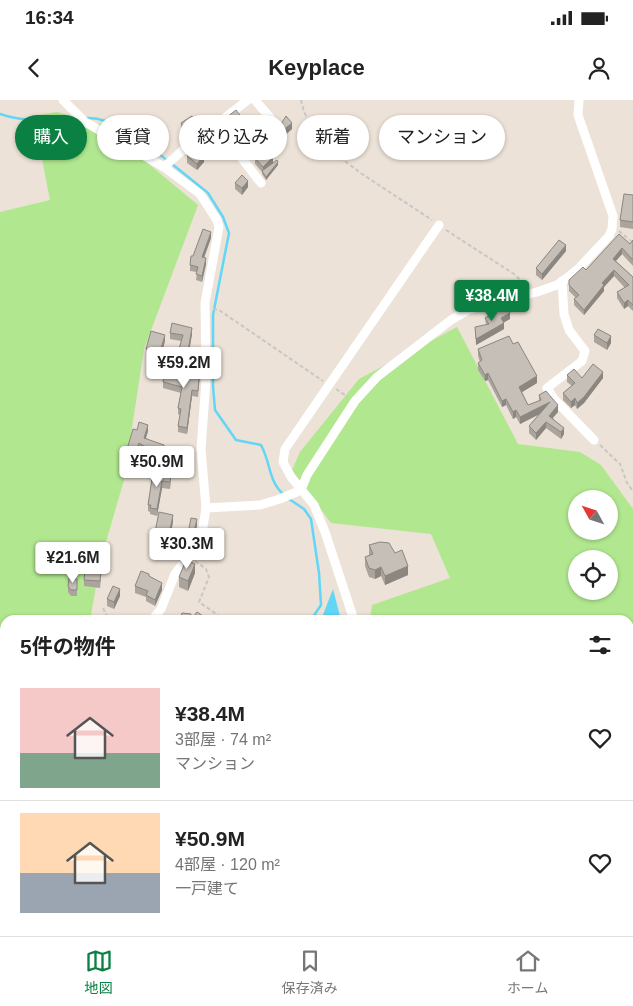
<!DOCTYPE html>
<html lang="ja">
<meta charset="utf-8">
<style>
body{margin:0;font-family:Arial,"Noto Sans JP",sans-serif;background:#f6f6f6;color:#222;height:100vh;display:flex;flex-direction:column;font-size:19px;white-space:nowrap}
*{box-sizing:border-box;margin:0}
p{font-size:16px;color:#767676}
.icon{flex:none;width:28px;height:28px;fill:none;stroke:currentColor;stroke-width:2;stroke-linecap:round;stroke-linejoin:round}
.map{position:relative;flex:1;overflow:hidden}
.panel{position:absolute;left:0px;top:515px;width:634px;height:321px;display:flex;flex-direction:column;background:#fff;border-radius:15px 15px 0 0;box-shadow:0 1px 4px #0004}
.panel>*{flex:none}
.top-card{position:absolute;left:15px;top:15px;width:604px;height:45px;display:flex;gap:10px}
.needle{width:32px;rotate:310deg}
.controls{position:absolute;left:568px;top:390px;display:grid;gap:10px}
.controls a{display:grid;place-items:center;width:50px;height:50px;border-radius:50%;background:#fff;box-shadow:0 1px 4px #0004;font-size:25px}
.price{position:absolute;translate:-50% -42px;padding:0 11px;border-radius:5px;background:#fff;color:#222;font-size:16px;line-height:32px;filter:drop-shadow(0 1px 2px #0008)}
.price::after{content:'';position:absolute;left:50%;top:30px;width:15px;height:11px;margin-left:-8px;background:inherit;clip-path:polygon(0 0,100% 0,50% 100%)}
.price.selected{background:#0b8043;color:#fff}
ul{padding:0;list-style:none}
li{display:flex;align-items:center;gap:15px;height:125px;padding:0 20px}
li+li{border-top:1px solid #e0e0e0}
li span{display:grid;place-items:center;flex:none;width:140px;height:100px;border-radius:0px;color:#555}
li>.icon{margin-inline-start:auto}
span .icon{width:60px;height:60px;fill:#fffc;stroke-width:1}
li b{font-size:21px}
h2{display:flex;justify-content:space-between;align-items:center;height:60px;padding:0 20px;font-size:21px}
.chip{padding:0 18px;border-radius:22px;background:#fff;box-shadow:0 1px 4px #0004;font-size:18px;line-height:45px}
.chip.selected{background:#0b8043;color:#fff}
.status{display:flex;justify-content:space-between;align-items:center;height:35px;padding:0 25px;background:#fff;direction:ltr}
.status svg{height:14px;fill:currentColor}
header{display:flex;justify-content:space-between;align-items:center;height:65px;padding:0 20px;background:#fff;font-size:22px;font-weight:700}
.dock{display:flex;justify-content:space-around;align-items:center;height:70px;border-top:1px solid #e0e0e0;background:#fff;font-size:14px;color:#767676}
.dock a{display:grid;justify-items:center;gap:2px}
.dock .selected{color:#0b8043}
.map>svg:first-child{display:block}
.green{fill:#b1e78f;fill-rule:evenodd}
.water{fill:#61d6f7}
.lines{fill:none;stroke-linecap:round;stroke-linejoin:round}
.stream{stroke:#61d6f7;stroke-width:2.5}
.path{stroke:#c7c7c7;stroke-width:2;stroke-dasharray:4 2.5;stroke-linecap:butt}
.street{stroke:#fff;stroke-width:9}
.wall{fill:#aaa49d}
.shaded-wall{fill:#8b8680}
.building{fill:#c6bfb7;stroke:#8b8680}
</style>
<div class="status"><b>16:34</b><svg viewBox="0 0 49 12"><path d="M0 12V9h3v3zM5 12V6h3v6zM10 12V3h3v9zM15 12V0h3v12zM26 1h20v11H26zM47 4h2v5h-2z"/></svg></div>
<header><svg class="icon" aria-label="back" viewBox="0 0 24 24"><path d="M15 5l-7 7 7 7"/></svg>Keyplace<svg class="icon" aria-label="person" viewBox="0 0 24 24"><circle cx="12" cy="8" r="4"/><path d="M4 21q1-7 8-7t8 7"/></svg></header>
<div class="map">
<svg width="633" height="836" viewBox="0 0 633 836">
<rect width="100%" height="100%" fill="#ece2d7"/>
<g class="green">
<polygon points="57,12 102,25 198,105 144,249 124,380 101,459 90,520 5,520 5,664 0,673 0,112 50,100 36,29 38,15"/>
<path d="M 457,227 L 518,344 L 580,352 L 601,365 L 633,409 L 633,703 L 629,703 L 629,520 L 370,520 L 372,505 L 450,478 L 431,434 L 331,423 L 292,370 L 300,352 L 359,279 ZM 576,399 L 609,399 L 609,431 L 576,431 ZM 576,459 L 609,459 L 609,491 L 576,491 Z"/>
<polygon points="13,831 457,831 459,836 9,836"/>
</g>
<polygon class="water" points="333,489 341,520 321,520"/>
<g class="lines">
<g class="stream">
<path d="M 0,14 C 26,23 51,20 78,19"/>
<path d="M 86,18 C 114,16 146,44 168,61"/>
<path d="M 172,64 L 208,93 L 223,117 L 229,133 L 213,215 L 213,286 L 215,310 L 236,340 L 261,345 C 271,363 268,381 284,395"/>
<polyline points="289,399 304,409 311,419 319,473 321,505 311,520"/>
<polyline points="0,836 5,829"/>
</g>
<g class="path">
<polyline points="301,0 304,12 322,44 362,74 432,120"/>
<polyline points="446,130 514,174 528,187"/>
<polyline points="619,131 633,143"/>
<polyline points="213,209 219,210 323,281"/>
<polyline points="336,289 348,297"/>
<polyline points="600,345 620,364 627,383 633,391"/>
<polyline points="195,461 206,469 209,477 199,502 225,520"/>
<polyline points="103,508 109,520"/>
<polyline points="0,824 5,816"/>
</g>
<g class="street">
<polyline points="63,0 85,22 164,67 200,94 217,120 219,127 205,203 206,280 201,349 206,408 203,427 200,441 175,474 161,509 152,520"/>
<polyline points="255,0 277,26"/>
<polyline points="216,25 261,83"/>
<polyline points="164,67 183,50 248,0"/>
<polyline points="562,181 564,214 569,230 585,251 582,261 547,288 554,299 594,340"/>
<polyline points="206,408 260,405 280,399 301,390 307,375 355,301 377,277 451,220 468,210 488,204 537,192 557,185 567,178 578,169 609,136 612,129 613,116 578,15 579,0"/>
<polyline points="354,520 325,432 314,405 291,377 283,362 285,349 439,125"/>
<polyline points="0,708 5,703"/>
<polyline points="629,775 633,779"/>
</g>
</g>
<g class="wall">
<polygon points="227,17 262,49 273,63 278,65 266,80 262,74 262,72 255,64 255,58 260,51 251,58 227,24"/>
<polygon points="181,23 196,29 185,35 181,29"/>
<polygon points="277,26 292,29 282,38 277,32"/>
<polygon points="187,56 204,62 197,70 187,63"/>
<polygon points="235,83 248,87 242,95 235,89"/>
<polygon points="633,95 633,129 620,127 620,120"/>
<polygon points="211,138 204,158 206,164 202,182 196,180 197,172 190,171 190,165 193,156"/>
<polygon points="633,140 633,166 622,154 616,161 633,177 633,211 628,206 624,209 617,198 617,192 625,188 614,176 604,187 604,191 584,215 574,205 574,199 576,198 569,191 569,180 586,170 630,144"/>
<polygon points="566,151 542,180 536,175 536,168"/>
<polygon points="485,218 510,219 504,222 504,229 476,245 475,227 486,225"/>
<polygon points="170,233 192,234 188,258 179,256 179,249 181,241 170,239"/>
<polygon points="594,235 611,243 607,250 594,242"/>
<polygon points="165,241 160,259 146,255 146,249"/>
<polygon points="513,244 537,283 522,292 528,305 539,301 539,295 558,312 553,318 564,334 561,339 546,328 536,340 529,333 529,326 539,314 520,324 516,317 513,319 506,305 502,307 488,280 485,281 478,270 478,263 480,262 478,256 478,249"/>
<polygon points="200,274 198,297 192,296 187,334 178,332 178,326 180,315 178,314 178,308 181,293 163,288 163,282"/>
<polygon points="567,275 582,278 603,278 584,303 577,309 575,305 571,308 563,300 563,293 572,286 567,282"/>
<polygon points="148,331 146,338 164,351 160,362 139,349 137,355 128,352 128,346"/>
<polygon points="153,372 171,382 170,389 162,388 157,416 150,414 150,412 148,411 148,405"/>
<polygon points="173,422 167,451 153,448 153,442"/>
<polygon points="197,425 194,438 189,445 187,444 187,438"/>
<polygon points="369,445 408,475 385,485 381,476 375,479 369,477 365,466 365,457 369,456"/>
<polygon points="195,473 188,491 179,487 179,477"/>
<polygon points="149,477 162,490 155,506 146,501 146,497 135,493 135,486"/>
<polygon points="77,479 77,496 71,496 68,492 68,486"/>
<polygon points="101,479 100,488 84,486 84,480"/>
<polygon points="120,496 114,509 107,506 107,499"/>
</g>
<g class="shaded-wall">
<polygon points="196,22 196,29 185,35 185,29"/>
<polygon points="292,23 292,29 282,38 282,31"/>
<polygon points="262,43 262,50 251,58 251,52"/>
<polygon points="204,55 204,62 197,70 197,64"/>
<polygon points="273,57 273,64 263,73 263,67"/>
<polygon points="278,62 278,65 266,80 266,77"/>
<polygon points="248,81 248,87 242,95 242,88"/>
<polygon points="211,132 211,138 202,163 202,157"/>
<polygon points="566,145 566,151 542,180 542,174"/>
<polygon points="622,148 622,154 613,164 613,159"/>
<polygon points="206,158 206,164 202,182 202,176"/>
<polygon points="614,170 614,176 604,187 604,191 584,215 584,210 602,183"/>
<polygon points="628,200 628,206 624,209 624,203"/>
<polygon points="510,213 510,219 501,224 501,218"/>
<polygon points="504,223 504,229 476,245 476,239"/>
<polygon points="192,228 192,234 188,258 188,251"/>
<polygon points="165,235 165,241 160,259 160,252"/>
<polygon points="611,236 611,243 607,250 607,243"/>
<polygon points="603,272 603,278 584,303 577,309 577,303"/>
<polygon points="488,273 488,280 485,281 485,275"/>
<polygon points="537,276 537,283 519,294 519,287"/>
<polygon points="192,290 192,296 187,334 187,328"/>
<polygon points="575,298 575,305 571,308 571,302"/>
<polygon points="506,299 506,305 502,307 502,301"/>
<polygon points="550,302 550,309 520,324 520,317"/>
<polygon points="558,305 558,312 549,322 549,316"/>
<polygon points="516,310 516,317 513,319 513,312"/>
<polygon points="546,322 546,328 536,340 536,333"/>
<polygon points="148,325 148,331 144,344 144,338"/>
<polygon points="564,328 564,334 561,339 561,332"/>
<polygon points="139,343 139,349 137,355 137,349"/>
<polygon points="164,345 164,351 160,362 160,356"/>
<polygon points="162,381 162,388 157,416 157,409"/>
<polygon points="173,415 173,422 167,451 167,444"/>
<polygon points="197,419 197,425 194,438 189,445 189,438"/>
<polygon points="195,464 195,473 188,491 188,481"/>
<polygon points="408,466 408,475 385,485 385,476"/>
<polygon points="381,467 381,476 375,479 375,470"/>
<polygon points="162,483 162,490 155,506 155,500"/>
<polygon points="120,489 120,496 114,509 114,502"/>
</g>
<g class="building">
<polygon points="236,10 262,43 251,52 227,17"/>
<polygon points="192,16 196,22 185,29 181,23"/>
<polygon points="286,16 292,23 282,31 277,26 281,24"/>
<polygon points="263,47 273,57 263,67 255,58"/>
<polygon points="194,48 204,55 197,64 187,56"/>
<polygon points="277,60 278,62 266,77 262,71"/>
<polygon points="242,75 248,81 242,88 235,83"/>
<polygon points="624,94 633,95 633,122 620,120"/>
<polygon points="203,129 211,132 202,157 206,158 202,176 196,174 198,167 190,165 191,156 193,156"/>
<polygon points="619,134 630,144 633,140 633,160 622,148 613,159 633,177 633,205 628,200 624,203 617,192 629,185 614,170 602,183 604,185 584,210 574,199 579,195 569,185 569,180 583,167 586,170"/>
<polygon points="559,140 566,145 542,174 536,168"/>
<polygon points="506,206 510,213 501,218 504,223 476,239 475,227 489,224 485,218"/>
<polygon points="172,223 192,228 188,251 179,249 183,235 170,233"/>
<polygon points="598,229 611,236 607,243 594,235"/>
<polygon points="151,231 165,235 160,252 146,249"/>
<polygon points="509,236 513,244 518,242 537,276 519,287 528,305 541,300 539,295 546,291 558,305 549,316 564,328 561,332 546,322 536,333 529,326 550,302 520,317 516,310 513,312 506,299 502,301 488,273 485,275 478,263 482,260 478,249"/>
<polygon points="593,264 603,272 584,297 577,303 575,298 571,302 563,293 575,283 567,275 574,269 582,278"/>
<polygon points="167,266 188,272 189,267 200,268 198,291 192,290 187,328 178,326 181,309 178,308 182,287 163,282"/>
<polygon points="139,322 148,325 144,338 164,345 160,356 139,343 137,349 128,346 133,329 137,330"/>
<polygon points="153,372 171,375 170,382 162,381 157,409 150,408 151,405 148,405"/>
<polygon points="159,412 173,415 167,444 153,442"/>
<polygon points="191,418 197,419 194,432 189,438 187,438"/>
<polygon points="380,442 389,443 395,453 402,450 408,466 385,476 381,467 375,470 369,468 365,457 373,454 369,445"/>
<polygon points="186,460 195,464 188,481 179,477"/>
<polygon points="85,471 101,472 100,481 84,480"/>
<polygon points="141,471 149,474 149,476 162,483 155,500 146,495 148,491 135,486"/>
<polygon points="69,478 77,479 77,490 71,490 68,486"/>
<polygon points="113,486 120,489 114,502 107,499"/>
<polygon points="197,512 209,520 194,520 192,518"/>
<polygon points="182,513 191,514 190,520 180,520"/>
<polygon points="160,516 169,520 158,520"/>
</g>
</svg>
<div class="controls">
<a><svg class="needle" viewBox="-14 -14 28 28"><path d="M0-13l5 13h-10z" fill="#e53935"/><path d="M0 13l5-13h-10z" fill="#767676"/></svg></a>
<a><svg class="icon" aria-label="locate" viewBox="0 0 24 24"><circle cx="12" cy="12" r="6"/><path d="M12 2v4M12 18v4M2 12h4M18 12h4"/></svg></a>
</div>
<b class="price selected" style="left:492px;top:222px">¥38.4M</b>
<b class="price" style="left:184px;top:289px">¥59.2M</b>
<b class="price" style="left:157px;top:388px">¥50.9M</b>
<b class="price" style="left:187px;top:470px">¥30.3M</b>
<b class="price" style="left:73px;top:484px">¥21.6M</b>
<div class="top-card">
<a class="chip selected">購入</a>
<a class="chip">賃貸</a>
<a class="chip">絞り込み</a>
<a class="chip">新着</a>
<a class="chip">マンション</a>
</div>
<section class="panel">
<h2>5件の物件<svg class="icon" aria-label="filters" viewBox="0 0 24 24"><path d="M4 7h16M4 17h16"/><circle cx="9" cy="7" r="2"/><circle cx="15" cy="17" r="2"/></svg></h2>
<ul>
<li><span style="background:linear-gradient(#f6c9c9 65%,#7fa58c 0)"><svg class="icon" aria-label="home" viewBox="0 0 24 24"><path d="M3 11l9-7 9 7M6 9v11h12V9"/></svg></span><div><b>¥38.4M</b><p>3部屋 · 74 m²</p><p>マンション</p></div><svg class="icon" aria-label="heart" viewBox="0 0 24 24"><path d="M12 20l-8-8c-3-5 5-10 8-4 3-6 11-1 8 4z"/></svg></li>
<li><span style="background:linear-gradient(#ffd9b3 60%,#9aa5b1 0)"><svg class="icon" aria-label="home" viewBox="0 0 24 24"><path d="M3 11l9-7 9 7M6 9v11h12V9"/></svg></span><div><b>¥50.9M</b><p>4部屋 · 120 m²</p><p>一戸建て</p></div><svg class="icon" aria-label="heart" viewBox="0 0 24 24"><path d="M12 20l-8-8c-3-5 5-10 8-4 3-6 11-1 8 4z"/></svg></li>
</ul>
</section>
</div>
<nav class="dock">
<a class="selected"><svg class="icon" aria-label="map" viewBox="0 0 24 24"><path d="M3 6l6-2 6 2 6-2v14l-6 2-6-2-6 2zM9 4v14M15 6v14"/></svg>地図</a>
<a><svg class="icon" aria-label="saved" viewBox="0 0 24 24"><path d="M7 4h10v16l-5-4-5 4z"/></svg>保存済み</a>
<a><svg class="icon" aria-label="home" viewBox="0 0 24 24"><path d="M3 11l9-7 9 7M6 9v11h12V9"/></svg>ホーム</a>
</nav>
